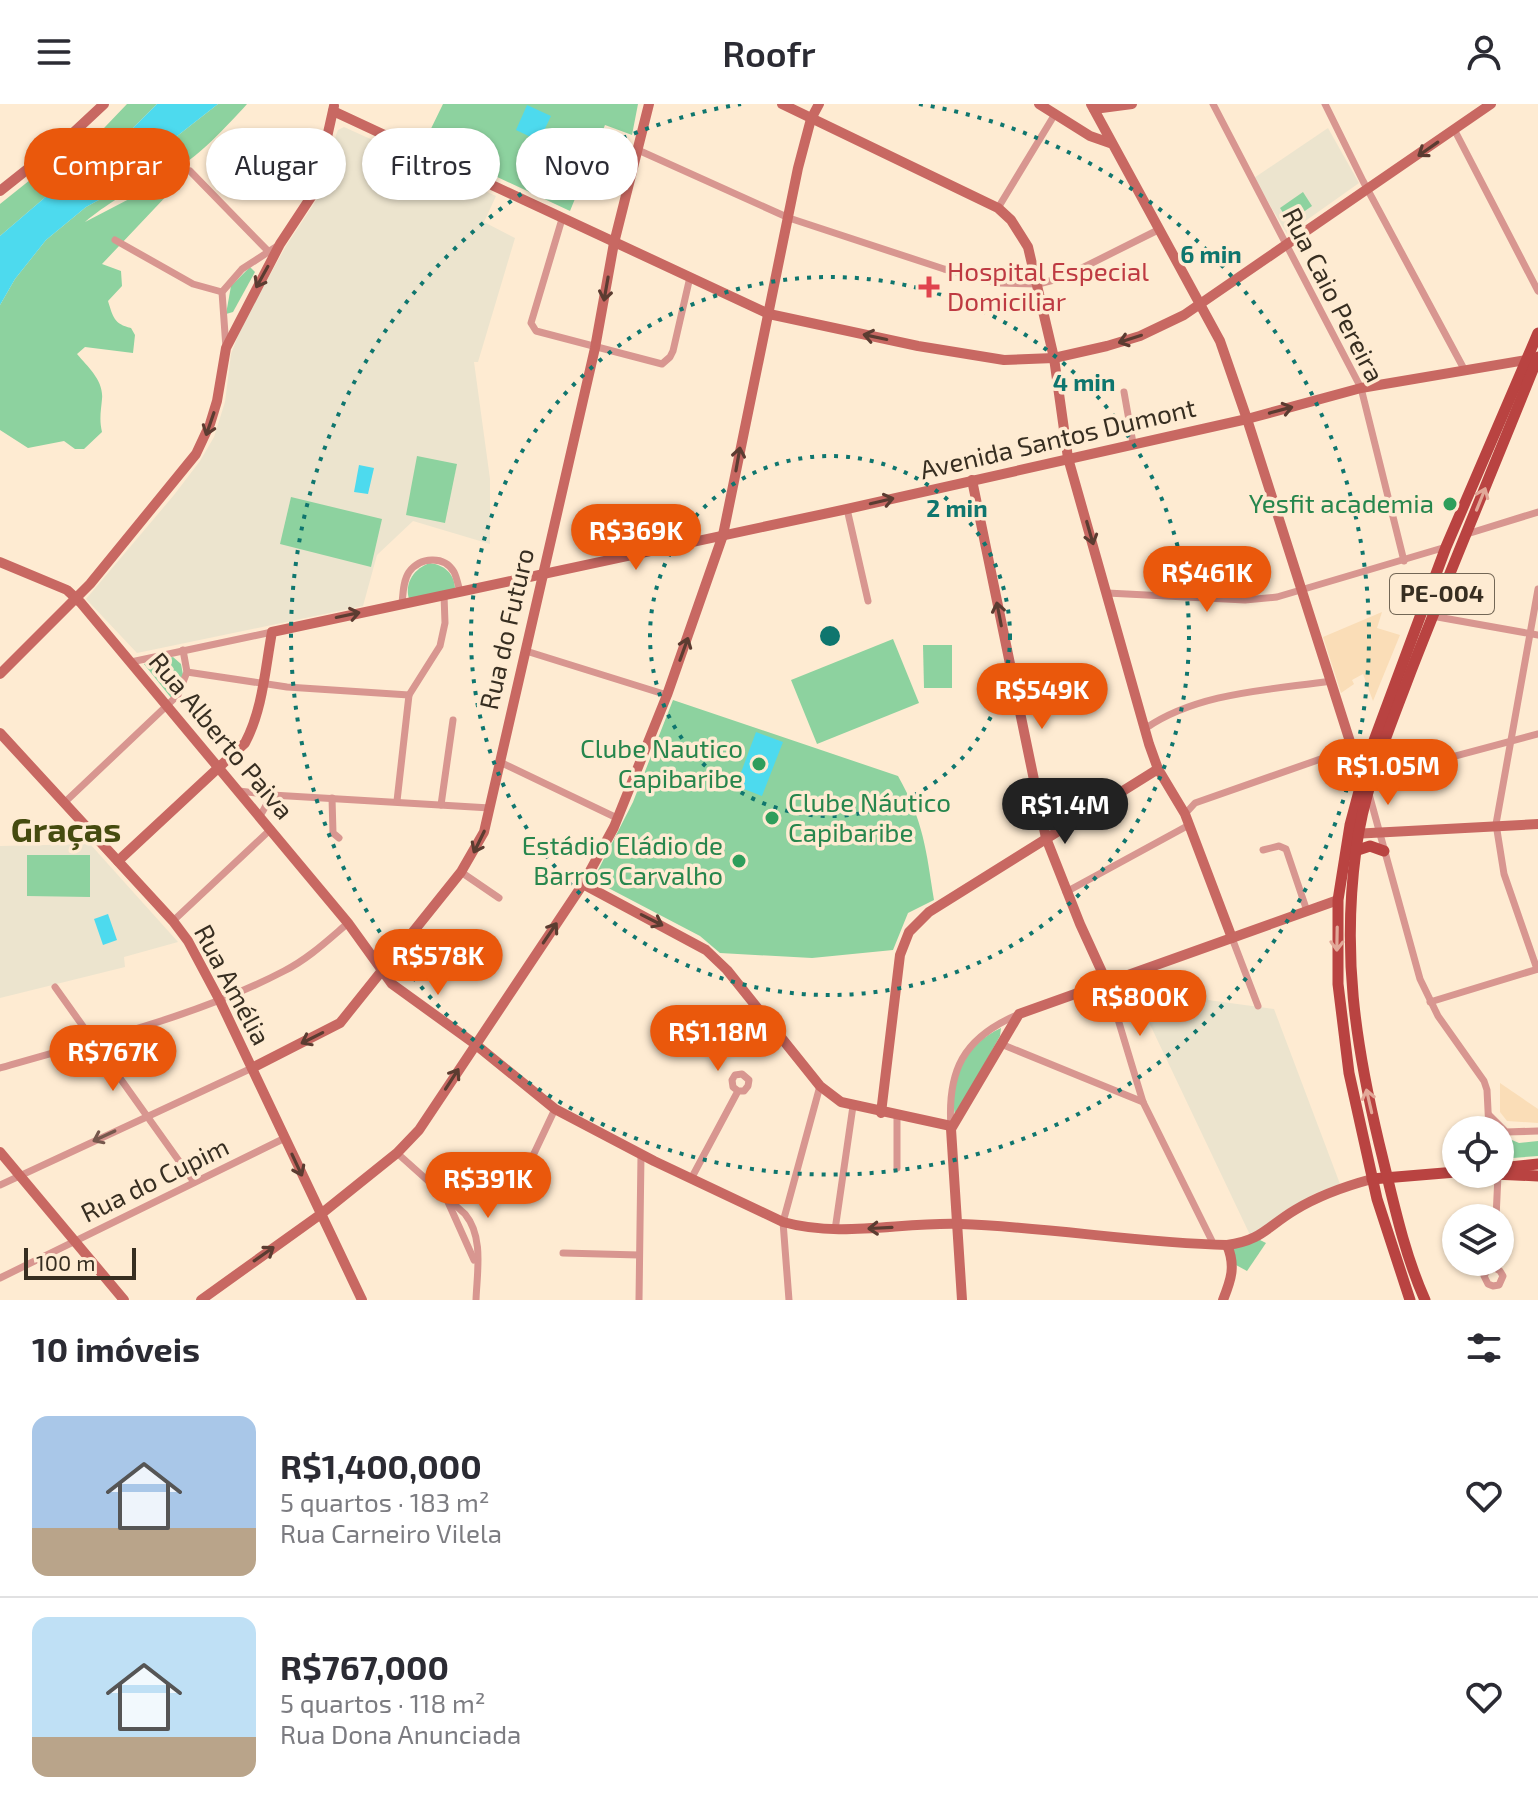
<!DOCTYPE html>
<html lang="pt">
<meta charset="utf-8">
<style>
body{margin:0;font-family:"Exo 2",sans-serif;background:#f2f2f3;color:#2b2b33;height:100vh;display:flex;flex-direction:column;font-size:30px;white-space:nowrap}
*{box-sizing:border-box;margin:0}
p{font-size:26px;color:#7c7c81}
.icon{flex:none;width:44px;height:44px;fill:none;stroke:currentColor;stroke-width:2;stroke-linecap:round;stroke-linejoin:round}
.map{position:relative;height:1196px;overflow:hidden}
.panel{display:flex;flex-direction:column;background:#fff;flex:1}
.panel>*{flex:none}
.guide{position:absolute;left:24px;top:24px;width:800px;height:72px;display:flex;gap:16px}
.buttons{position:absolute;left:1442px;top:1012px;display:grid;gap:16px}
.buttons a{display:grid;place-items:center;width:72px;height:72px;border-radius:50%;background:#fff;box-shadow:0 2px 6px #0004;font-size:40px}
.scale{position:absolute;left:24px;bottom:20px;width:112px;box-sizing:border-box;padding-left:8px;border:4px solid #372e21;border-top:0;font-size:22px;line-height:28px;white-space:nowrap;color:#372e21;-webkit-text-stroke:6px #feebd2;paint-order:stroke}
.price{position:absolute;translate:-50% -68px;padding:0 18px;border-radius:28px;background:#ea580c;color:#fff;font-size:26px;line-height:52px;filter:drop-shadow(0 2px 4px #0008)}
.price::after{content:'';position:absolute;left:50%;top:48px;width:24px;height:18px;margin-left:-12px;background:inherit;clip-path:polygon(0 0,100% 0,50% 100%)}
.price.active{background:#222;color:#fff}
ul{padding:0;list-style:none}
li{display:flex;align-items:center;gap:24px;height:200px;padding:0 32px}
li+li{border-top:2px solid #e1e1e2}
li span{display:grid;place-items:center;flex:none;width:224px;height:160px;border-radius:16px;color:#555}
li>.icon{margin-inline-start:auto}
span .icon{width:96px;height:96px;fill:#fffc;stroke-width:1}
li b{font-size:34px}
h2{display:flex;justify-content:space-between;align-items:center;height:96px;padding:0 32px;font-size:34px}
.chip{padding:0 28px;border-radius:36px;background:#fff;box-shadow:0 2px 6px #0004;font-size:28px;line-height:72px}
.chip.active{background:#ea580c;color:#fff}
header{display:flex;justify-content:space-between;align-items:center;height:104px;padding:0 32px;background:#fff;font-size:36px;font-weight:600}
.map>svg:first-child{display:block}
.built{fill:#faddb7}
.education{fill:#ece4ce}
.green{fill:#8dd29f}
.water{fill:#4ddaee}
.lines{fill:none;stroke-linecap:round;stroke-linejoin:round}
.street{stroke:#d89690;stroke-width:7}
.secondary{stroke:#c86862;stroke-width:10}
.primary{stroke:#b94341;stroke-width:11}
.oneway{stroke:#5b3c31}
.oneway2{stroke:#e2a898}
.oneway3{stroke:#77584d}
.ring{fill:none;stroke:#0f766e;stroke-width:4;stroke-dasharray:4 8}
.health-dot{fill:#e0444e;stroke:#feebd2;stroke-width:3}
.leisure-dot{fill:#2e9e5b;stroke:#feebd2;stroke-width:3}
.labels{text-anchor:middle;stroke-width:7;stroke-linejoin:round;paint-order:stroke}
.shield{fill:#feebd2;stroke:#736756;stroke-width:2}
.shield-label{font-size:24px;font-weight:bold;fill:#372e21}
.health-label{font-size:26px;fill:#be3a42;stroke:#feebd2;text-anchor:start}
.street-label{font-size:26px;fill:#372e21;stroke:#feebd2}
.leisure-label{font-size:26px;fill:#27864d;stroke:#feebd2;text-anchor:end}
.district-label{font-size:34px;font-weight:bold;fill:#454b0f;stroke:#feebd2}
.centre{fill:#0f766e;stroke:#feebd2;stroke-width:4}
.ring-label{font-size:24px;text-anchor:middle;font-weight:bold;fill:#0f766e;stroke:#feebd2;stroke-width:7;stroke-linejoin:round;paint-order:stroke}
</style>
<header><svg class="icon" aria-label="menu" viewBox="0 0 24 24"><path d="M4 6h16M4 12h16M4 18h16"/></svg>Roofr<svg class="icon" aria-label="person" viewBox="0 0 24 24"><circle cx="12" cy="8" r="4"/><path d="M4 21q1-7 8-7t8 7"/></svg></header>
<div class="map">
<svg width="1538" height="1196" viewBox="0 0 1538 1196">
<rect width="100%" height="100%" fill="#feebd2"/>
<g class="built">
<polygon points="1382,508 1377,524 1400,531 1373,597 1363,570 1352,576 1354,580 1341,589 1323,533"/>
<polygon points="1500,979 1538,1005 1538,1019 1507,1017 1500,1008"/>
</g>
<g class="education">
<polygon points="344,23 496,92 484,118 515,134 478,258 474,258 490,375 490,440 413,417 377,451 363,502 137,549 86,495 174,391 200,357 214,333 225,298 231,250 242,221 286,142 321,89 336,31 338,26"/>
<polygon points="1328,24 1359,79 1287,130 1254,74"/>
<polygon points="90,740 178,838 124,853 125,863 0,894 0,742"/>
<polygon points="1203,882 1208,896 1274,905 1340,1080 1316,1089 1284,1107 1251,1133 1145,910 1166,891"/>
</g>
<g class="green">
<polygon points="127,0 157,0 105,52 49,90 0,132 0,100 30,76 83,46"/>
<path d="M 218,0 L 247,0 C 231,18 192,60 171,67 C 162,70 156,68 147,70 C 126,92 107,99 85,118 L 179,69 L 190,67 L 102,160 L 121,167 L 122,182 L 108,197 C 113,213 114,220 131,224 L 135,231 L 133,249 L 85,243 L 77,250 C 88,263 104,277 102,295 C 101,307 99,315 102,328 L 84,345 L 75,345 L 64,337 L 28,344 L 0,326 L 0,201 L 15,175 L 46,136 L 86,103 L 119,85 L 158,47 Z"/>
<polygon points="443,0 638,0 632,31 605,21 570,107 424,39"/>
<polygon points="1303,88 1312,102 1289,118 1280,104"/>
<polygon points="250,163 255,168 233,208 226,210 231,182"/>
<polygon points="417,352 457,360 445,419 406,411"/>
<polygon points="291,393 382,415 371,463 280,440"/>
<path d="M 430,459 C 444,461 454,469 455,484 L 452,486 L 409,495 C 404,478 415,464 430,459 Z"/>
<polygon points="893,535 919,599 817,640 791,576"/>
<polygon points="923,541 952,541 952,584 924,584"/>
<polygon points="173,553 181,560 184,576 172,595 144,560"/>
<path d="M 673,596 L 898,672 C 924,718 926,746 934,796 L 908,809 L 893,846 L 812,854 L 720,849 L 700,832 L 593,776 L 633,698 Z"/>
<polygon points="27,751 90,751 90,793 27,792"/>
<path d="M 1001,924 L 1000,932 L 955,1013 C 949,976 965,940 1001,924 Z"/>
<polygon points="1500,1031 1519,1039 1538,1037 1538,1052 1500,1055"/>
<polygon points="1260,1136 1266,1139 1247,1167 1236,1161 1227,1141"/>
</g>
<g class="water">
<polygon points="157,0 218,0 158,47 119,85 86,103 46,136 15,175 0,201 0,132 49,90 105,52"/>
<polygon points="527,1 551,12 539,37 516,26"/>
<polygon points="359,361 374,364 368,390 354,388"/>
<polygon points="756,628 783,638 762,692 736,682"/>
<polygon points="108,810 117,836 103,841 94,815"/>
</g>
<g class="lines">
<g class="street">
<polyline points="1213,0 1361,284 1404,457"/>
<polyline points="1325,0 1363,77 1464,265"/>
<polyline points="1455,27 1538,187"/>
<polyline points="638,46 789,114 944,165 1000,179 1038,180 1062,174 1158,126"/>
<polyline points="190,67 268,147"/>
<polyline points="998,104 1055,10"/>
<polyline points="562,115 531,219 536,227 662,260 670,253 673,247 690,173"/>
<polyline points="115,136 193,180 222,188"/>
<polyline points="226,244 222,188 242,165 279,141"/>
<polyline points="1124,288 1133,339"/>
<polyline points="847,405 868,497"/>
<polyline points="1467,430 1538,408"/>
<polyline points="1107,489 1245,496 1277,493 1446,443"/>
<path d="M 402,500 C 403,490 403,477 409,468 C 420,453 444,451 454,468 C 457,474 458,481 460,487"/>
<polyline points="1432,512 1538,531"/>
<polyline points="526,547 667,591"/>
<polyline points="131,558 272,528"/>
<polyline points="187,568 287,583 409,591"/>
<path d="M 1146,624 C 1199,588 1270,586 1331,577"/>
<polyline points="500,658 617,714"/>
<polyline points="1373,674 1538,630"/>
<polyline points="239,687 272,691 490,704"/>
<polyline points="1369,690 1420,875 1438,912 1484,977 1487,986 1489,1026"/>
<polyline points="332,694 333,729 339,734"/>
<polyline points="397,697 409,591 440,542 445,519 444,491"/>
<polyline points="64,699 178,591 187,568 183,546"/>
<polyline points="441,701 453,616"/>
<polyline points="1185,710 1195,699 1352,644"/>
<polyline points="260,712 272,691"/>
<polyline points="1263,746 1279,742 1286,745 1307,807"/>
<polyline points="461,768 499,794"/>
<polyline points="1066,788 1189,721"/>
<polyline points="173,817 271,725"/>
<polyline points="1232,834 1258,902"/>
<polyline points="1537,865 1504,770 1496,720 1538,485"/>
<polyline points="1107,879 1143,998 1214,1141"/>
<polyline points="55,883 194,1078"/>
<polyline points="1430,898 1538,865"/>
<polyline points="1001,940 1143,998"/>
<path d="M 0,964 C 95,936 196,913 284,867 C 308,855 328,836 348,819"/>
<polyline points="897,1010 897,1064"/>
<polyline points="1489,1011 1506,1028 1538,1027"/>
<path d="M 951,1024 C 947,967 963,934 1017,911"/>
<path d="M 397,1049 L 465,1110 C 484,1133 477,1168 476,1196"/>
<polyline points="691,1075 738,987 744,987 748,982 749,976 742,970 735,971 732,976 733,983 738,987"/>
<polyline points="0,1081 252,964"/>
<polyline points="513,1094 555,1005"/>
<polyline points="448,1098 474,1156"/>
<polyline points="1496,1114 1498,1071"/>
<polyline points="835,1126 853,1002"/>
<polyline points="563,1149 639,1151"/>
<polyline points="1495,1164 1487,1167 1484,1172 1488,1180 1493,1182 1499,1181 1503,1172 1500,1167 1495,1164 1495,1158"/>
<polyline points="0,1174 285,1034"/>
<polyline points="639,1196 641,1051"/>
<polyline points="789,1196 783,1118 820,982"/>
</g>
<g class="secondary">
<polyline points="782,0 998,104 1011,116 1028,143 1054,254 1068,354 1149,640 1158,665 1185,710 1232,834"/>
<polyline points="1039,0 1090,32 1110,39"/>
<polyline points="1091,0 1220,237 1247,315 1353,647 1360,680"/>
<polyline points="1094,5 1132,0"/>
<polyline points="333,7 769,210 918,242 1004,256 1054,254 1107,242 1140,232 1184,211 1491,0"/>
<polyline points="0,87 73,29 104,0"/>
<polyline points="972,376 1046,734 1080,820 1107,879"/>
<path d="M 0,458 L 67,486 L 81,499 L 348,819 L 392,880 L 475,940 L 555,1005 L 654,1057 L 783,1118 C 841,1134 900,1118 960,1120 C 1049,1123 1138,1139 1227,1141 C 1261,1137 1268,1122 1295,1106 C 1318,1092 1346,1082 1372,1075"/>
<polyline points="0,570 90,480 196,350 210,320 217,297 226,244 280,140 311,93 321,60 334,2"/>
<polyline points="0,629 173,817 188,837 220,897 362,1196"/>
<polyline points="1352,730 1538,720"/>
<path d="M 118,757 L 245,639 C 263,605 265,565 272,528 L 847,405 L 1247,315 L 1361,284 L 1532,255"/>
<polyline points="583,780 706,846 727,866 820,982 841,998 951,1022"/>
<polyline points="252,964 340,919 461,768 484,728 595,244 614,139 649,0"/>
<polyline points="881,1009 900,851 909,828 929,808 1158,665"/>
<polyline points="0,1048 124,1196"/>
<polyline points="201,1196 321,1110 397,1049 419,1026 583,780 614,723 667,591 723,431 798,64 811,15 819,0"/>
<polyline points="962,1196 951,1025 1019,910 1338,796"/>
<path d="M 1223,1196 C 1231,1176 1236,1162 1227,1141"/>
</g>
<g class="primary">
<polyline points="1355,747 1370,742 1384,747"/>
<polyline points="1500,1064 1538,1060"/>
<polyline points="1494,1070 1538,1072"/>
<polyline points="1372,1075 1456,1068"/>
<polyline points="1410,1196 1377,1095 1349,969 1338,880 1338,796 1350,721 1369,650 1446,443 1538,229"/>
<path d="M 1425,1196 C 1403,1147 1392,1091 1379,1039 C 1355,938 1342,850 1356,746 C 1364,683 1389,626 1411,567 C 1452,462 1496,358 1538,253"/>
</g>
</g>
<defs><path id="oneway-shaft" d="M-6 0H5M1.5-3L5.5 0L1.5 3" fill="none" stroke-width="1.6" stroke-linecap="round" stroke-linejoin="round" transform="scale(2)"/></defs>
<g class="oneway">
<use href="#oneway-shaft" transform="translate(1428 45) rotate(145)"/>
<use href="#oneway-shaft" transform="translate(262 173) rotate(119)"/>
<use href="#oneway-shaft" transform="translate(606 185) rotate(100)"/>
<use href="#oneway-shaft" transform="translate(875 233) rotate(-168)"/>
<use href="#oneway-shaft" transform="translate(1130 235) rotate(162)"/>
<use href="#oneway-shaft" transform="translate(1281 306) rotate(-15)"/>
<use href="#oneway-shaft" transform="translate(210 320) rotate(109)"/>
<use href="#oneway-shaft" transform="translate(738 355) rotate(-80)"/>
<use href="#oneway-shaft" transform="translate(882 397) rotate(-13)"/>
<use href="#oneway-shaft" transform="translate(1090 429) rotate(74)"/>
<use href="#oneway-shaft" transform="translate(999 510) rotate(-101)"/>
<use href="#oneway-shaft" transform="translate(348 511) rotate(-12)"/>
<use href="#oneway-shaft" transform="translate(684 545) rotate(-70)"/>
<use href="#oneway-shaft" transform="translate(479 738) rotate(116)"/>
<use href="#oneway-shaft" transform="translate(652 816) rotate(27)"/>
<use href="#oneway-shaft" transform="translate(550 829) rotate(-56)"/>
<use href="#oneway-shaft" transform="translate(312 934) rotate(153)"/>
<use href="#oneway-shaft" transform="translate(452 975) rotate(-57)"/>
<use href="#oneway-shaft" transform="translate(297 1061) rotate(65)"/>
<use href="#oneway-shaft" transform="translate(880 1124) rotate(177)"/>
<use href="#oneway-shaft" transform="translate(264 1150) rotate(-35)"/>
</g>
<g class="oneway2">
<use href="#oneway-shaft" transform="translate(1481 395) rotate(-68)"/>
<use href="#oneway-shaft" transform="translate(1337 835) rotate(91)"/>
<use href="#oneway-shaft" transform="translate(1369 997) rotate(-103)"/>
</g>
<use class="oneway3" href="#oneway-shaft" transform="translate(104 1032) rotate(155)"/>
<g class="ring">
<circle cx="830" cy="532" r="180"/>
<circle cx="830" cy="532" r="359"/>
<path d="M919 0A539 539 0 1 1 741 0"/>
</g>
<path class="health-dot" d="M925 171h8v8h8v8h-8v8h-8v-8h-8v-8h8z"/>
<g class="leisure-dot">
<circle cx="1450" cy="400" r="8"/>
<circle cx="759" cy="660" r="8"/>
<circle cx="772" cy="714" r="8"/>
<circle cx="739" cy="757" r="8"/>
</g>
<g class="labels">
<rect class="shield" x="1390" y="470" width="104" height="40" rx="6"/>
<g class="shield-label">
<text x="1442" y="498">PE-004</text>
</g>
<g class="health-label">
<text x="947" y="177">Hospital Especial<tspan x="947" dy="30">Domiciliar</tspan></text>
</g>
<g class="street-label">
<text transform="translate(1333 191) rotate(63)" y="9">Rua Caio Pereira</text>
<text transform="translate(1058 335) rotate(-13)" y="9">Avenida Santos Dumont</text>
<text transform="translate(507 525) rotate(-77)" y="9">Rua do Futuro</text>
<text transform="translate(221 632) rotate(50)" y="9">Rua Alberto Paiva</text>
<text transform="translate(232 881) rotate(62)" y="9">Rua Amélia</text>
<text transform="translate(155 1076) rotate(-26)" y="9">Rua do Cupim</text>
</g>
<g class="leisure-label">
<text x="1434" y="409">Yesfit academia</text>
<text x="743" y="654">Clube Nautico<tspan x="743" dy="30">Capibaribe</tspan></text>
<text x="788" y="708" text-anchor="start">Clube Náutico<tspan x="788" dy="30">Capibaribe</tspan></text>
<text x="723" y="751">Estádio Eládio de<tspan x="723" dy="30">Barros Carvalho</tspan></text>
</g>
<g class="district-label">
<text x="66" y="738">Graças</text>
</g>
</g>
<circle cx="830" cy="532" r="12" class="centre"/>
<g class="ring-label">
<text x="1211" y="159">6 min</text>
<text x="1084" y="287">4 min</text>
<text x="957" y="413">2 min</text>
</g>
</svg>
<div class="buttons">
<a><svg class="icon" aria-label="locate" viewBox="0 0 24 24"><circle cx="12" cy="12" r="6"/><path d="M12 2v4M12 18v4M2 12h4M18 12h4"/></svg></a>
<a><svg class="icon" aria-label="layers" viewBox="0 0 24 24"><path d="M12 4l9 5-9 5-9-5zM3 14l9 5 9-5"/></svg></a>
</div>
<div class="scale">100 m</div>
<b class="price" style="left:636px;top:468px">R$369K</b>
<b class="price" style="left:1207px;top:510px">R$461K</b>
<b class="price" style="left:1042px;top:627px">R$549K</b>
<b class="price" style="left:1388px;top:703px">R$1.05M</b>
<b class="price active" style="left:1065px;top:742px">R$1.4M</b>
<b class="price" style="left:438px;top:893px">R$578K</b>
<b class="price" style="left:1140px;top:934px">R$800K</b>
<b class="price" style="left:718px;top:969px">R$1.18M</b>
<b class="price" style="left:113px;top:989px">R$767K</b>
<b class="price" style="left:488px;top:1116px">R$391K</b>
<div class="guide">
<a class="chip active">Comprar</a>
<a class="chip">Alugar</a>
<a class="chip">Filtros</a>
<a class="chip">Novo</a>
</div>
</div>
<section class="panel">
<h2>10 imóveis<svg class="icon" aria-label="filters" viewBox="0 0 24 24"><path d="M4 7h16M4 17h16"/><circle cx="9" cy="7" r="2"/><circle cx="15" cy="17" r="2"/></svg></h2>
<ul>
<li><span style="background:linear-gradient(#a9c7e8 70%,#b9a48a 0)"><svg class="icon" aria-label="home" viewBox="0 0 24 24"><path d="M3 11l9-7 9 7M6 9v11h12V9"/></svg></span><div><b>R$1,400,000</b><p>5 quartos · 183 m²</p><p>Rua Carneiro Vilela</p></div><svg class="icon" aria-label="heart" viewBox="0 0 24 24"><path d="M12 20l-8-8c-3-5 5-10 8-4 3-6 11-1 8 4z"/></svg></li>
<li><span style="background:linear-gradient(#bfe0f5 75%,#b9a48a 0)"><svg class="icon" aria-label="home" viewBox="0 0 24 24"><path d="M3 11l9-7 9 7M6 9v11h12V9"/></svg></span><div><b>R$767,000</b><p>5 quartos · 118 m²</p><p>Rua Dona Anunciada</p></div><svg class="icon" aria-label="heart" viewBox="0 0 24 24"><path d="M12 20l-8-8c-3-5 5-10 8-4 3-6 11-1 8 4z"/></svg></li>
</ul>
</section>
